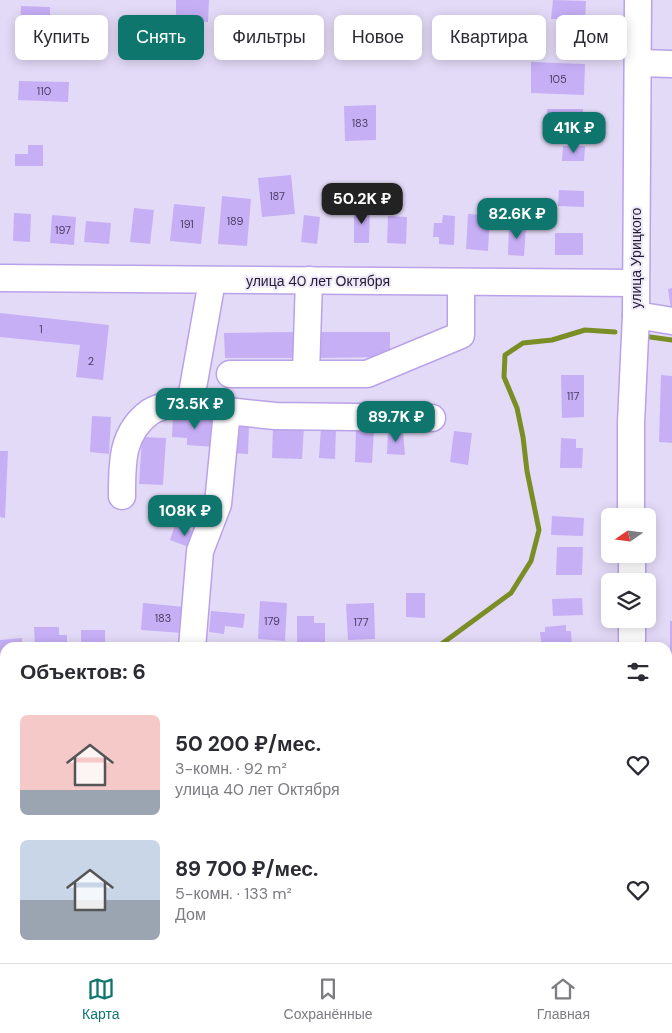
<!DOCTYPE html>
<html lang="ru">
<meta charset="utf-8">
<style>
body{margin:0;font-family:"DM Sans",sans-serif;background:#f2f2f3;color:#2b2b33;height:100vh;display:flex;flex-direction:column;font-size:19px;white-space:nowrap}
*{box-sizing:border-box;margin:0}
p{font-size:16px;color:#7c7c81}
.icon{flex:none;width:28px;height:28px;fill:none;stroke:currentColor;stroke-width:2;stroke-linecap:round;stroke-linejoin:round}
.map{position:relative;flex:1;overflow:hidden}
.details{position:absolute;left:0px;top:642px;width:672px;height:321px;display:flex;flex-direction:column;background:#fff;border-radius:15px 15px 0 0;box-shadow:0 2px 12px #0003}
.details>*{flex:none}
.top-card{position:absolute;left:15px;top:15px;width:642px;height:45px;display:flex;gap:10px}
.needle{width:32px;rotate:256deg}
.buttons{position:absolute;left:601px;top:508px;display:grid;gap:10px}
.buttons a{display:grid;place-items:center;width:55px;height:55px;border-radius:8px;background:#fff;box-shadow:0 2px 12px #0003;font-size:25px}
.price{position:absolute;translate:-50% -42px;padding:0 11px;border-radius:10px;background:#0f766e;color:#fff;font-size:16px;line-height:32px;filter:drop-shadow(0 1px 2px #0008)}
.price::after{content:'';position:absolute;left:50%;top:30px;width:15px;height:11px;margin-left:-8px;background:inherit;clip-path:polygon(0 0,100% 0,50% 100%)}
.price.current{background:#222;color:#fff}
ul{padding:0;list-style:none}
li{display:flex;align-items:center;gap:15px;height:125px;padding:0 20px}
li span{display:grid;place-items:center;flex:none;width:140px;height:100px;border-radius:8px;color:#555}
li>.icon{margin-inline-start:auto}
span .icon{width:60px;height:60px;fill:#fffc;stroke-width:1}
li b{font-size:21px}
h2{display:flex;justify-content:space-between;align-items:center;height:60px;padding:0 20px;font-size:21px}
.chip{padding:0 18px;border-radius:8px;background:#fff;box-shadow:0 2px 12px #0003;font-size:18px;line-height:45px}
.chip.current{background:#0f766e;color:#fff}
.tabs{display:flex;justify-content:space-around;align-items:center;height:70px;border-top:1px solid #e1e1e2;background:#fff;font-size:14px;color:#7c7c81}
.tabs a{display:grid;justify-items:center;gap:2px}
.tabs .current{color:#0f766e}
.map>svg:first-child{display:block}
.green{fill:#fdbbce}
.lines{fill:none;stroke-linecap:round;stroke-linejoin:round}
.stream{stroke:#7a8e25;stroke-width:5}
.building{fill:#c7aff6}
.minor-casing{stroke:#baa2e8;stroke-width:29}
.minor{stroke:#fff;stroke-width:26}
.labels{text-anchor:middle;stroke-width:4;stroke-linejoin:round;paint-order:stroke}
.number-label{font-size:11px;fill:#4c3e64}
.street-label{font-size:14px;fill:#231934;stroke:#eee9f8}
</style>
<div class="map">
<svg width="672" height="963" viewBox="0 0 672 963">
<rect width="100%" height="100%" fill="#e3daf7"/>
<polygon class="green" points="0,877 5,883 5,959 34,959 35,963 0,963"/>
<g class="lines">
<g class="stream">
<polyline points="650,337 672,340"/>
<polyline points="436,648 511,593 531,561 539,530 527,471 523,437 517,408 504,377 505,355 523,343 552,340 585,330 615,332"/>
</g>
</g>
<g class="building">
<polygon points="176,0 209,0 208,22 176,21"/>
<polygon points="553,0 586,1 585,20 551,19"/>
<polygon points="21,6 50,7 50,27 20,27"/>
<polygon points="561,35 586,36 585,55 560,53"/>
<rect x="20" y="36" width="26" height="16"/>
<polygon points="531,62 585,64 584,95 531,93"/>
<polygon points="19,81 69,82 68,102 18,100"/>
<polygon points="376,105 376,140 345,141 344,106"/>
<rect x="547" y="109" width="36" height="19"/>
<polygon points="28,145 43,145 43,166 15,166 15,154 28,154"/>
<polygon points="563,146 585,146 584,161 562,161"/>
<polygon points="291,175 295,214 262,217 258,178"/>
<polygon points="559,190 584,191 584,207 558,206"/>
<polygon points="222,196 251,199 247,246 218,244"/>
<polygon points="174,204 205,207 201,244 170,241"/>
<polygon points="354,207 370,207 369,243 354,243"/>
<polygon points="134,208 154,210 150,244 130,242"/>
<polygon points="14,213 31,214 30,242 13,241"/>
<polygon points="468,214 490,215 488,251 466,249"/>
<polygon points="52,215 76,217 74,245 50,243"/>
<polygon points="304,215 320,217 317,244 301,242"/>
<polygon points="443,215 455,216 454,245 439,244 439,237 433,237 434,223 442,223"/>
<polygon points="388,216 407,217 406,244 387,243"/>
<polygon points="86,221 111,223 109,244 84,242"/>
<polygon points="509,225 526,226 524,256 508,255"/>
<rect x="555" y="233" width="28" height="22"/>
<polygon points="672,288 672,309 671,309 668,289"/>
<polygon points="0,313 109,325 103,380 76,377 80,345 0,337"/>
<polygon points="297,332 297,358 225,358 224,333"/>
<polygon points="317,332 390,332 390,357 317,358"/>
<polygon points="561,375 584,375 584,417 562,418"/>
<polygon points="661,375 672,376 672,443 659,442"/>
<polygon points="173,415 216,418 214,447 187,445 187,438 172,437"/>
<polygon points="92,416 111,417 109,454 90,452"/>
<polygon points="232,423 249,424 248,454 231,453"/>
<polygon points="273,426 304,427 302,459 272,458"/>
<polygon points="321,428 336,429 335,459 319,458"/>
<polygon points="356,428 374,429 372,463 355,462"/>
<polygon points="388,430 403,431 405,455 387,454"/>
<polygon points="454,431 472,433 468,465 450,462"/>
<polygon points="142,437 166,438 163,485 139,484"/>
<polygon points="561,438 576,439 576,448 583,448 582,468 560,468"/>
<polygon points="0,451 8,451 5,518 0,517"/>
<polygon points="552,516 584,518 583,536 551,535"/>
<polygon points="175,525 199,533 194,549 170,540"/>
<polygon points="557,547 583,547 582,575 556,575"/>
<polygon points="406,593 425,593 425,618 406,617"/>
<polygon points="582,598 583,615 553,616 552,599"/>
<polygon points="260,601 287,603 285,641 258,639"/>
<polygon points="143,603 185,607 182,633 141,630"/>
<polygon points="374,603 375,639 348,640 346,604"/>
<polygon points="211,611 245,614 243,628 225,626 224,634 209,632"/>
<polygon points="297,616 314,616 314,623 325,623 325,642 297,643"/>
<rect x="670" y="621" width="2" height="32"/>
<polygon points="566,625 566,631 571,631 572,648 542,648 540,632 545,632 545,627"/>
<polygon points="34,627 59,627 59,635 67,635 67,648 35,648"/>
<rect x="81" y="630" width="24" height="18"/>
<polygon points="22,638 22,648 5,648 5,658 0,659 0,640"/>
<polygon points="1,698 5,715 5,730 0,731"/>
<rect x="325" y="959" width="13" height="4"/>
</g>
<g class="lines">
<g class="minor-casing">
<g id="minor">
<polyline points="638,63 672,64"/>
<polyline points="0,278 635,283"/>
<polyline points="636,315 672,321"/>
<polyline points="306,373 309,280"/>
<polyline points="230,374 367,374 461,335 461,283"/>
<polyline points="191,399 227,411 275,416 432,418"/>
<path d="M 122,496 C 122,464 121,433 150,412 C 161,405 178,403 191,399 L 212,281"/>
<polyline points="631,516 631,423 636,315 638,0"/>
<polyline points="632,554 632,581"/>
<polyline points="632,619 632,648"/>
<polyline points="192,648 200,551 218,504 227,411"/>
<polyline points="0,682 5,681"/>
<polyline points="668,683 672,683"/>
<polyline points="0,854 5,853"/>
<polyline points="668,958 672,958"/>
<polyline points="59,959 59,963"/>
<polyline points="631,963 631,959"/>
</g>
</g>
<use href="#minor" class="minor"/>
</g>
<g class="labels">
<g class="number-label">
<text x="558" y="83">105</text>
<text x="44" y="95">110</text>
<text x="360" y="127">183</text>
<text x="277" y="200">187</text>
<text x="235" y="225">189</text>
<text x="187" y="228">191</text>
<text x="63" y="234">197</text>
<text x="41" y="333">1</text>
<text x="91" y="365">2</text>
<text x="573" y="400">117</text>
<text x="163" y="622">183</text>
<text x="272" y="625">179</text>
<text x="361" y="626">177</text>
</g>
<g class="street-label">
<text transform="translate(636 258) rotate(-90)" y="5">улица Урицкого</text>
<text x="318" y="286">улица 40 лет Октября</text>
</g>
</g>
</svg>
<div class="buttons">
<a><svg class="needle" viewBox="-14 -14 28 28"><path d="M0-13l5 13h-10z" fill="#e53935"/><path d="M0 13l5-13h-10z" fill="#7c7c81"/></svg></a>
<a><svg class="icon" aria-label="layers" viewBox="0 0 24 24"><path d="M12 4l9 5-9 5-9-5zM3 14l9 5 9-5"/></svg></a>
</div>
<b class="price" style="left:574px;top:154px">41K ₽</b>
<b class="price current" style="left:362px;top:225px">50.2K ₽</b>
<b class="price" style="left:517px;top:240px">82.6K ₽</b>
<b class="price" style="left:195px;top:430px">73.5K ₽</b>
<b class="price" style="left:396px;top:443px">89.7K ₽</b>
<b class="price" style="left:185px;top:537px">108K ₽</b>
<div class="top-card">
<a class="chip">Купить</a>
<a class="chip current">Снять</a>
<a class="chip">Фильтры</a>
<a class="chip">Новое</a>
<a class="chip">Квартира</a>
<a class="chip">Дом</a>
</div>
<section class="details">
<h2>Объектов: 6<svg class="icon" aria-label="filters" viewBox="0 0 24 24"><path d="M4 7h16M4 17h16"/><circle cx="9" cy="7" r="2"/><circle cx="15" cy="17" r="2"/></svg></h2>
<ul>
<li><span style="background:linear-gradient(#f6c9c9 75%,#9aa5b1 0)"><svg class="icon" aria-label="home" viewBox="0 0 24 24"><path d="M3 11l9-7 9 7M6 9v11h12V9"/></svg></span><div><b>50 200 ₽/мес.</b><p>3-комн. · 92 m²</p><p>улица 40 лет Октября</p></div><svg class="icon" aria-label="heart" viewBox="0 0 24 24"><path d="M12 20l-8-8c-3-5 5-10 8-4 3-6 11-1 8 4z"/></svg></li>
<li><span style="background:linear-gradient(#c9d6e8 60%,#9aa5b1 0)"><svg class="icon" aria-label="home" viewBox="0 0 24 24"><path d="M3 11l9-7 9 7M6 9v11h12V9"/></svg></span><div><b>89 700 ₽/мес.</b><p>5-комн. · 133 m²</p><p>Дом</p></div><svg class="icon" aria-label="heart" viewBox="0 0 24 24"><path d="M12 20l-8-8c-3-5 5-10 8-4 3-6 11-1 8 4z"/></svg></li>
</ul>
</section>
</div>
<nav class="tabs">
<a class="current"><svg class="icon" aria-label="map" viewBox="0 0 24 24"><path d="M3 6l6-2 6 2 6-2v14l-6 2-6-2-6 2zM9 4v14M15 6v14"/></svg>Карта</a>
<a><svg class="icon" aria-label="saved" viewBox="0 0 24 24"><path d="M7 4h10v16l-5-4-5 4z"/></svg>Сохранённые</a>
<a><svg class="icon" aria-label="home" viewBox="0 0 24 24"><path d="M3 11l9-7 9 7M6 9v11h12V9"/></svg>Главная</a>
</nav>
